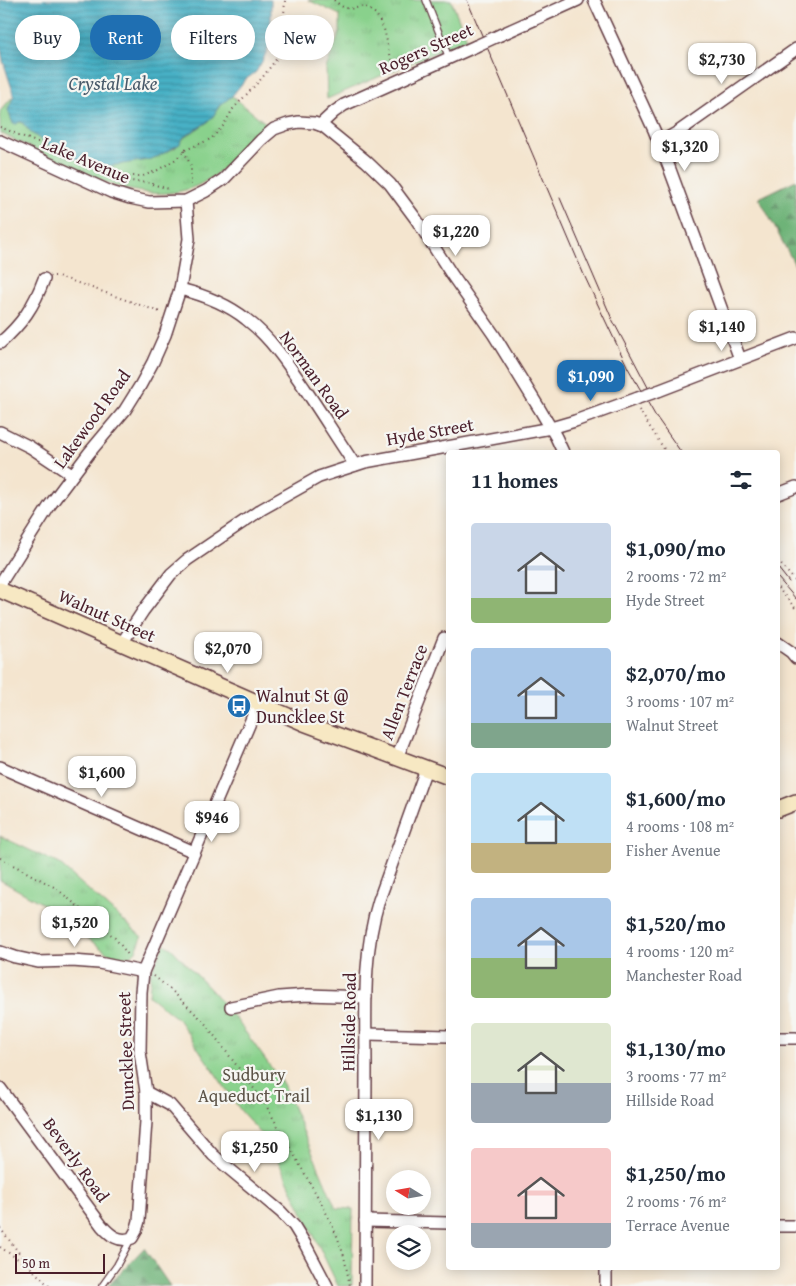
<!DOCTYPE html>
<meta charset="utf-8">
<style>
body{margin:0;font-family:"Gentium Book Plus",serif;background:#f2f2f3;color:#1f2937;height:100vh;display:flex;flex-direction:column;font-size:19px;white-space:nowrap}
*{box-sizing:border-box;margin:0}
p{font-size:16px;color:#747a83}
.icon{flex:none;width:28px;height:28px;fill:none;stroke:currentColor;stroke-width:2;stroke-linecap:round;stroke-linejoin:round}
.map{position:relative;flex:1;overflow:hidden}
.side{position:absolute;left:446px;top:450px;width:334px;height:820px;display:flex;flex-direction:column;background:#fff;border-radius:5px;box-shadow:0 2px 12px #0003}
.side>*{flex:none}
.hud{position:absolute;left:15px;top:15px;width:356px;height:45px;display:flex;gap:10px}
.needle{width:32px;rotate:281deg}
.tools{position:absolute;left:386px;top:1170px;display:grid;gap:10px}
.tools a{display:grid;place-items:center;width:45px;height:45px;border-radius:50%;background:#fff;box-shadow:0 2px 12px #0003;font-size:25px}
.scale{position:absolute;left:15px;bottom:12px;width:90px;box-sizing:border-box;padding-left:5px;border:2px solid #4a1f2b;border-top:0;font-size:14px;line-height:18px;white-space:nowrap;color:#4a1f2b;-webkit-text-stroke:4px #f6f6f2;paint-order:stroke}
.price{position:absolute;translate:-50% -42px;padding:0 11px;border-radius:10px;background:#fff;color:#222;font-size:16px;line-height:32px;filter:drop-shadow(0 1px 2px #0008)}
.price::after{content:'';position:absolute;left:50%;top:30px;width:15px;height:11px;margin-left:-8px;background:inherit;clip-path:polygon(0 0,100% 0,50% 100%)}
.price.active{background:#1f6fb2;color:#fff}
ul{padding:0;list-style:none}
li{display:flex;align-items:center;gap:15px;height:125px;padding:0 25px}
li span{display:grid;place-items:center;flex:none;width:140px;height:100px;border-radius:5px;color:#555}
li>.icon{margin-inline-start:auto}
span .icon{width:60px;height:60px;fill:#fffc;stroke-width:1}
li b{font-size:21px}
h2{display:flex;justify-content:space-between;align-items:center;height:60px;padding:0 25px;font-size:21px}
.chip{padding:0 18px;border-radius:22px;background:#fff;box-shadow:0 2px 12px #0003;font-size:18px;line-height:45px}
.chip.active{background:#1f6fb2;color:#fff}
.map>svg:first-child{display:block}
.forest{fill:url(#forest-firs);stroke:#5c6952}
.park{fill:url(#park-tufts);stroke:#6a785c}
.water{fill:url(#water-rules);stroke:#486878}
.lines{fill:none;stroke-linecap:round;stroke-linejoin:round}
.lane-casing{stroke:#643d44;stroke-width:8}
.street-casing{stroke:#643d44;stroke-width:14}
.secondary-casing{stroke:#643d44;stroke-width:18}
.path{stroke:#643d44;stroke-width:2;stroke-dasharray:1 4;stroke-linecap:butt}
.lane{stroke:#fff;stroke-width:5.5}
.street{stroke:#fff;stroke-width:11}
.secondary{stroke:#f7e8c3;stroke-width:15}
.tram{stroke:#4a1f2b;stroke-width:1}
.street-bridge-casing{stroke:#643d44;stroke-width:14;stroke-linecap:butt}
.street-bridge{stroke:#fff;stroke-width:11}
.labels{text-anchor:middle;stroke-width:4.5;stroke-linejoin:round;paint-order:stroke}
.street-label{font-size:18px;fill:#4a1f2b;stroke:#f6f6f2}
.poi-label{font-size:18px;fill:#4a1f2b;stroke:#f6f6f2;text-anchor:start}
.park-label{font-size:18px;fill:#5d5448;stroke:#f6f6f2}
.water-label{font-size:19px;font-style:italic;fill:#485969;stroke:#f6f6f2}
</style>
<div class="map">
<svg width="796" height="1286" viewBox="0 0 796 1286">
<defs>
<pattern id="forest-firs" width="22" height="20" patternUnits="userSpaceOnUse" patternTransform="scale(1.25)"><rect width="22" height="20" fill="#6eb378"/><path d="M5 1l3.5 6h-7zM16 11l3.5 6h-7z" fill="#5c9163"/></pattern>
<pattern id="park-tufts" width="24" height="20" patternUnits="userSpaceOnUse" patternTransform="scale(1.25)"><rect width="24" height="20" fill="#89d18c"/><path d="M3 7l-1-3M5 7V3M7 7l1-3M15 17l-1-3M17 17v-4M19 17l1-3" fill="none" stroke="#78b379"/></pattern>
<pattern id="water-rules" width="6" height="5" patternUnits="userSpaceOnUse" patternTransform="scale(1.25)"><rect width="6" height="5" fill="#46b0c5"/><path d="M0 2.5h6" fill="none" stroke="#3c8fa0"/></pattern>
</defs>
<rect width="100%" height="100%" fill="#f6f6f2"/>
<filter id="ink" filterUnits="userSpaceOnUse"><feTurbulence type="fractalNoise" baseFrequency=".02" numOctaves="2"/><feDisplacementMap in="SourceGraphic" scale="10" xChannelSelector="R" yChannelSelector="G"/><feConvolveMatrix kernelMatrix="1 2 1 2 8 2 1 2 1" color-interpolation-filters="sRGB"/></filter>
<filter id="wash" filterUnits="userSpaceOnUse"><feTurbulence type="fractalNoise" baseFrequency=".0096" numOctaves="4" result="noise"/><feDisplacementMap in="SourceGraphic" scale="20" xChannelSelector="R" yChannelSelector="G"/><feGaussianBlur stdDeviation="1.12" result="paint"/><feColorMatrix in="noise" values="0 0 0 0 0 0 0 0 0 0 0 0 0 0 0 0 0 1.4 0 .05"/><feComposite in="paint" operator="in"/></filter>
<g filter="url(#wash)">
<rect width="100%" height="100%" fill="#f4e5cf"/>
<g class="forest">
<polygon points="796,180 796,267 759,198"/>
<polygon points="144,1248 170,1286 108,1286"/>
</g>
<g class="park">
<polygon points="308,0 451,0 467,39 327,99 326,68 340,32 340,15"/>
<path d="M 14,95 C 10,107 7,114 17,124 L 19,122 L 22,122 L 30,132 L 48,145 L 83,162 L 100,165 L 148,160 L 175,148 L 185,137 L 209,121 L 214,115 L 219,106 L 232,96 L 268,125 C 264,128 259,131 255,134 C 238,148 227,169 206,181 C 159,209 106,184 62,163 C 41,153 21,143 0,133 L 0,111 Z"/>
<polygon points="0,836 59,864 142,937 136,951 131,956 124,957 107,953 43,904 0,880"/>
<polygon points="164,944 171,948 212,991 236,1019 283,1084 336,1208 353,1209 352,1286 338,1286 270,1144 241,1111 178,1019 149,996 151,972"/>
</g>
<polygon class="water" points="0,0 271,0 271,29 270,44 263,60 256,72 245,80 232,96 219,106 214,115 209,121 184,137 181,141 180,144 159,156 148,160 109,166 83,162 67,155 48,145 30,132 22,122 19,122 17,124 13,124 8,110 14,95 3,61 0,45"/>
</g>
<g filter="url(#ink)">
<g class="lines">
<g class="lane-casing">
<g id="lane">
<polyline points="426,0 449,58"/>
<polyline points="102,1286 117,1265 131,1239"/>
</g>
</g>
<g class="street-casing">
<g id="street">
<polyline points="594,0 654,130 669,167 740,359"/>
<polyline points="500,35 578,0"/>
<polyline points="320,125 334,112 344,105 476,46"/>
<polyline points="0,141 111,192 130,198 149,202 186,201 206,191 224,179 261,140 274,129 288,124 299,122 314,123 323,126 366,161 390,184 416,219 452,275 494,335 539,408 556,437 563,452"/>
<polyline points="659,143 678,132 796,49"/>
<path d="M 180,289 C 204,295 226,303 246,319 C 270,337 288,364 305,389 C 322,414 338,440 355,465"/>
<path d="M 0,343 C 22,324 34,306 44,279"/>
<polyline points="658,391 796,338"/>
<polyline points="0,432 30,447 72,475"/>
<polyline points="778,494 796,487"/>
<polyline points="0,584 50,505 89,453 125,410 140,386 153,362 165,335 180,289 189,239 186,201"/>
<polyline points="122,643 143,611 171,574 187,560 262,509 319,477 365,462 551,428 575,421 638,398"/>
<polyline points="778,643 791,652 796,658"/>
<polyline points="397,758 444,638"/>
<polyline points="0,767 194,852"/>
<polyline points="0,952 15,957 38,962 72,961 99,963 143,972"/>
<polyline points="231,1007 279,997 308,995 366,997"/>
<polyline points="366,1034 449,1036"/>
<polyline points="778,1038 796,1038"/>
<path d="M 0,1088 L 102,1226 C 110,1235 119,1243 132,1238 L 136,1231 L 139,1221 L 146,1121 L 146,1092 L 140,1052 L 141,992 L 143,972 L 258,704"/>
<polyline points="146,1092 170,1105 213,1155 227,1167 281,1212 294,1226 305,1244 327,1286"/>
<polyline points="365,1221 449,1223"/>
<polyline points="778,1226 796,1226"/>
<path d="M 365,1286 C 365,1214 366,1142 366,1069 C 366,1013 362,954 379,900 L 426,769"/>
<polyline points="606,1286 606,1268"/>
</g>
</g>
<g class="secondary-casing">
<g id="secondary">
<polyline points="0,590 304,723 449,777"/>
<polyline points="778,809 796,802"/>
</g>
</g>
<g class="path">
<path d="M 334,0 C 344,10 350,10 364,6 L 376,14 L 384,29 L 391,58 L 396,69"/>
<polyline points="0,127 36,142 41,142 66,157 127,179 132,176 143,176 158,170 176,159 185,150 211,139 223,126 233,109 262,78 277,58 282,45 285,0"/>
<polyline points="184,151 191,166 191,185"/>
<polyline points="128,179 131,181 149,183 169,189"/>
<polyline points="54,276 58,276 160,312"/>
<polyline points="639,410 666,452"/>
<polyline points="778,561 796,582"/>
<polyline points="778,588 796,609"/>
<polyline points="0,858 56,888 115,938 129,956"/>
<polyline points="154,976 172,991 204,1022 264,1102 323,1206 337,1236 344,1256 350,1286"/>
<polyline points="0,1228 29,1266 49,1286"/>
<polyline points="0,1247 27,1265"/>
</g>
<use href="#lane" class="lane"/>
<use href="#street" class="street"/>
<use href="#secondary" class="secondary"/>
<g class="tram">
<polyline points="467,0 584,275 606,322 628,368 655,415 681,452"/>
<polyline points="560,198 612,319 652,395"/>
<polyline points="778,568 789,582"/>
<polyline points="778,578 796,599"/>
</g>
<g class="street-bridge-casing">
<g id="street-bridge">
<polyline points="476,46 500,35"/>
<polyline points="638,398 658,391"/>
</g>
</g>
<use href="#street-bridge" class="street-bridge"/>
</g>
</g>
<defs>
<g id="bus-disc" transform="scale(1.25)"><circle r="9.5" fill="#1f6fb2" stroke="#f6f6f2"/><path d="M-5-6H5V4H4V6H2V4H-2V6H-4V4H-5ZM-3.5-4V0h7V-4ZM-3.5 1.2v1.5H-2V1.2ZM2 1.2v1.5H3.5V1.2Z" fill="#fff"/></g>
</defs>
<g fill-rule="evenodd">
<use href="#bus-disc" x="239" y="706"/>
</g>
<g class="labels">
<g class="street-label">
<text transform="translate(426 49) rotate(-24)" y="6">Rogers Street</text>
<text transform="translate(86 160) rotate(23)" y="6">Lake Avenue</text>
<text transform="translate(314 375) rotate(54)" y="6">Norman Road</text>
<text transform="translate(92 419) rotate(-54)" y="6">Lakewood Road</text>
<text transform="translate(430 432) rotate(-10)" y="6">Hyde Street</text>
<text transform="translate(107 616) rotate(24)" y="6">Walnut Street</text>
<text transform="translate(404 692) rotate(-69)" y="6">Allen Terrace</text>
<text transform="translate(349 1022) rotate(-89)" y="6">Hillside Road</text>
<text transform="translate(126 1051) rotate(-92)" y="6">Duncklee Street</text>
<text transform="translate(76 1160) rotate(54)" y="6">Beverly Road</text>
</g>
<g class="poi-label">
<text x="256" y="702">Walnut St @<tspan x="256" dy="21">Duncklee St</tspan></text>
</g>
<g class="park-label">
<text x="254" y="1081">Sudbury<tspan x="254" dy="21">Aqueduct Trail</tspan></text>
</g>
<g class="water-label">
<text x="113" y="90">Crystal Lake</text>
</g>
</g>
</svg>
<div class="tools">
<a><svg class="needle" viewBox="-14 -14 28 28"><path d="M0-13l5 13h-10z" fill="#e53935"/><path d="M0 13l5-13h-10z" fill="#747a83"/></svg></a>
<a><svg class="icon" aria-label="layers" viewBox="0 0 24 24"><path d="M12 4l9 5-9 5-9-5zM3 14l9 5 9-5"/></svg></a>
</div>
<div class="scale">50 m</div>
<b class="price" style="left:722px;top:85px">$2,730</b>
<b class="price" style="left:685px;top:172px">$1,320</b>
<b class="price" style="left:456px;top:257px">$1,220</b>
<b class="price" style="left:722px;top:352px">$1,140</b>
<b class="price active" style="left:591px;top:402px">$1,090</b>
<b class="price" style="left:228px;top:674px">$2,070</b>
<b class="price" style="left:102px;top:798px">$1,600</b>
<b class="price" style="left:212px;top:843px">$946</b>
<b class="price" style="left:75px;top:948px">$1,520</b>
<b class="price" style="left:379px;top:1141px">$1,130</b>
<b class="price" style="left:255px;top:1173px">$1,250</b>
<div class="hud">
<a class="chip">Buy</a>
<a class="chip active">Rent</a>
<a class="chip">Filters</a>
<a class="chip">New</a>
</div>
<section class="side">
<h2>11 homes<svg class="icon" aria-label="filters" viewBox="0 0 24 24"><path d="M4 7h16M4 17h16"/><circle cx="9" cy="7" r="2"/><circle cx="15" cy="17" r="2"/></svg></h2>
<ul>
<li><span style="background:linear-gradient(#c9d6e8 75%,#8fb573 0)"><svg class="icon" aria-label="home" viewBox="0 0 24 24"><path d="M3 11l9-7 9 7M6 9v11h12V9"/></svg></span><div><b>$1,090/mo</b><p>2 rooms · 72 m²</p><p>Hyde Street</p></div></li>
<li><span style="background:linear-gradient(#a9c7e8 75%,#7fa58c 0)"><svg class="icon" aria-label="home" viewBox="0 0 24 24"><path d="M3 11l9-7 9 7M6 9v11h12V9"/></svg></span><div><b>$2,070/mo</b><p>3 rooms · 107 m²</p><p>Walnut Street</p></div></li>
<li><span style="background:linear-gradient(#bfe0f5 70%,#c2b280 0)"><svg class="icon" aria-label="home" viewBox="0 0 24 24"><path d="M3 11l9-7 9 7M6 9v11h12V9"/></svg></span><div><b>$1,600/mo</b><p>4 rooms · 108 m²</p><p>Fisher Avenue</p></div></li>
<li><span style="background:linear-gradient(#a9c7e8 60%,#8fb573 0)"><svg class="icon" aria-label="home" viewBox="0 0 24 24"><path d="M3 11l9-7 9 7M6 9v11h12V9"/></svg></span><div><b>$1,520/mo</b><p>4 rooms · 120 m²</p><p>Manchester Road</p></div></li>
<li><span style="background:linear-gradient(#dfe7d0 60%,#9aa5b1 0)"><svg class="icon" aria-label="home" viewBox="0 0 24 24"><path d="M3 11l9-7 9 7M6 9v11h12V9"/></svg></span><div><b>$1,130/mo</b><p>3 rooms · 77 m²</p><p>Hillside Road</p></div></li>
<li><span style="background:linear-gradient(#f6c9c9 75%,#9aa5b1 0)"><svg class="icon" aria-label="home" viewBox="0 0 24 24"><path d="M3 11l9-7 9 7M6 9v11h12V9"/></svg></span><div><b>$1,250/mo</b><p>2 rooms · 76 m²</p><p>Terrace Avenue</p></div></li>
</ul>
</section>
</div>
